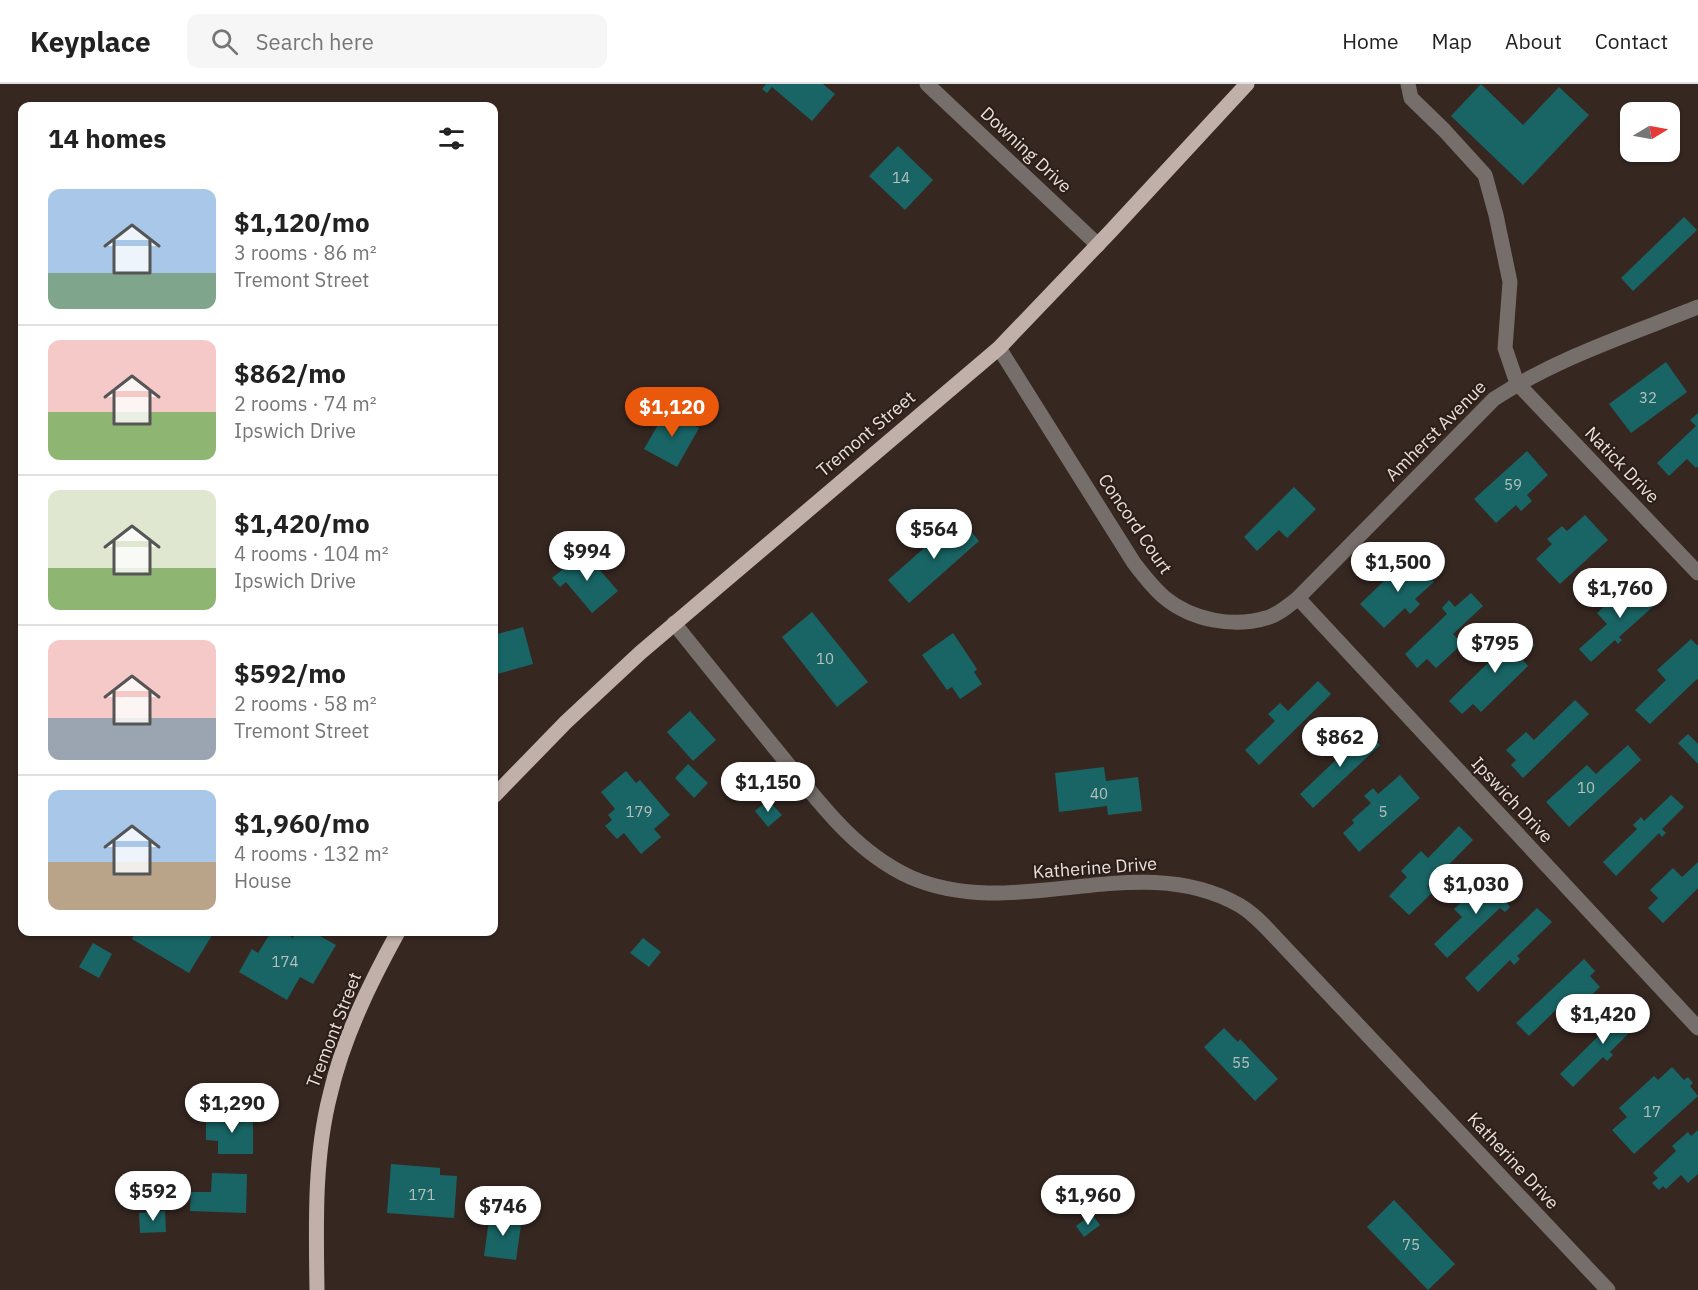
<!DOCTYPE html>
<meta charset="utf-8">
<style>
body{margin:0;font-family:"IBM Plex Sans",sans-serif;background:#f6f6f6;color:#222;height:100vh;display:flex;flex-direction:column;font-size:22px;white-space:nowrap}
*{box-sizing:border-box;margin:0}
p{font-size:20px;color:#767676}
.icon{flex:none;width:33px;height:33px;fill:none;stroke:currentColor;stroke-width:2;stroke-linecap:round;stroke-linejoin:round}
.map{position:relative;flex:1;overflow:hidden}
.sheet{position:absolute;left:18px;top:18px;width:480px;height:834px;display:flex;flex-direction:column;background:#fff;border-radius:12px;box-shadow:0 2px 4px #0004}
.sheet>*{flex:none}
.needle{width:39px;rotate:80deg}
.controls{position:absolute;left:1620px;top:18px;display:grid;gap:12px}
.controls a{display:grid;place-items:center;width:60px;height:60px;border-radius:12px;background:#fff;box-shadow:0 2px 4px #0004;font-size:30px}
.price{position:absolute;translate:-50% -51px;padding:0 14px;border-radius:21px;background:#fff;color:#222;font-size:20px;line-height:39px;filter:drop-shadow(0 2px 3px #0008)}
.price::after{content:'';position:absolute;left:50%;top:36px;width:18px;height:14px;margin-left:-9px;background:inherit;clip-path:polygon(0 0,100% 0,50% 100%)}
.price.on{background:#ea580c;color:#fff}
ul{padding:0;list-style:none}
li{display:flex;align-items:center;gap:18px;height:150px;padding:0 30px}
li+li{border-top:2px solid #e0e0e0}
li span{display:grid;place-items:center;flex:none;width:168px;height:120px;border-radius:12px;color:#555}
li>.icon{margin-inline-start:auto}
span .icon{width:72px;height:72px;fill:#fffc;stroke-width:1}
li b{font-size:26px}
h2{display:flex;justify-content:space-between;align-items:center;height:72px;padding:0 30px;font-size:26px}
header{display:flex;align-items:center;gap:36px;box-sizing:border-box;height:84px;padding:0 30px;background:#fff;border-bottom:2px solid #e0e0e0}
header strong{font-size:28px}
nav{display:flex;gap:33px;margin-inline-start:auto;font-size:21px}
.search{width:420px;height:54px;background:#f6f6f6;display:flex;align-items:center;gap:15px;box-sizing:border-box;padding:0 21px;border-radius:12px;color:#767676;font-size:22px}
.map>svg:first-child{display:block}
.building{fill:#196565}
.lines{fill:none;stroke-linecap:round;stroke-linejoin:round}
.minor{stroke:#766e6a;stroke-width:15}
.major{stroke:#c0b0a9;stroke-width:15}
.labels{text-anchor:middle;stroke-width:4.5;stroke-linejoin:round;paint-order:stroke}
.number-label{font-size:15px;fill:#b6c1be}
.street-label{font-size:18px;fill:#eae0db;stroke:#2c1e18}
</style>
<header>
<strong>Keyplace</strong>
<div class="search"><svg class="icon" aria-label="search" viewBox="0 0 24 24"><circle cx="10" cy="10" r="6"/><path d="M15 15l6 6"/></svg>Search here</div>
<nav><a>Home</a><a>Map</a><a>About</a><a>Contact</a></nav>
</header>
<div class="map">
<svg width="1698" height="1206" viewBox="0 0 1698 1206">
<rect width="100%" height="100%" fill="#362721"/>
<g class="building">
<polygon points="766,0 823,0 835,10 812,37 772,3 767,9 762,5"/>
<polygon points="1481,0 1523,41 1559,3 1589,31 1523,101 1451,32"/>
<polygon points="898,62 933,96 905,126 869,92"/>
<polygon points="1684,133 1697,146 1633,207 1621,194"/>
<polygon points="1666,278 1687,308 1631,349 1609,320"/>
<polygon points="667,325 699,344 677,383 644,365"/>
<polygon points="1698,329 1698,382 1696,384 1687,375 1669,392 1657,379 1696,342 1690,336"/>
<polygon points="1527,367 1548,391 1527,411 1532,417 1521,427 1516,421 1496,439 1474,415"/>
<polygon points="1294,403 1316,425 1287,454 1279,446 1257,467 1244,453"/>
<polygon points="1585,431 1608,456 1560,500 1536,475 1552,460 1547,455 1562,442 1567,447"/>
<polygon points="959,433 979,457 909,519 888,496"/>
<polygon points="584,468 618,507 592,529 566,498 560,503 552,494"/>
<polygon points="1410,472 1434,498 1415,515 1420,520 1410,530 1405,524 1384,544 1360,520"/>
<polygon points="1651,498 1664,513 1619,553 1622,556 1618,560 1615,556 1591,578 1579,565 1607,540 1597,529 1618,509 1627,519"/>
<polygon points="1471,509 1483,522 1453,550 1462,560 1436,584 1427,575 1417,584 1405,570 1447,530 1442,524 1449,516 1455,523"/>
<polygon points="812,528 868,598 837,623 782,553"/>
<polygon points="523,543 533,580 494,591 494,551"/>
<polygon points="1521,547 1535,561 1521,574 1528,582 1481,628 1473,620 1462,630 1449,617 1496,571 1489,563 1501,551 1508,560"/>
<polygon points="953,549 977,585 974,588 982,600 960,615 952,603 947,606 922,571"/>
<polygon points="1691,555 1698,562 1698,596 1697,595 1650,640 1635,626 1666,596 1657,586"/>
<polygon points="1318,597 1331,610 1259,681 1245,666 1275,637 1268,630 1280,619 1288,627"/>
<polygon points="1575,616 1589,630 1523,694 1511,681 1516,676 1506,666 1526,648 1534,656"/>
<polygon points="690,627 716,656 693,677 667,648"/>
<polygon points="1366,646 1380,661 1313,724 1300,710 1339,673 1333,666 1341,658 1347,664"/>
<polygon points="1688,650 1698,660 1698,680 1678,659"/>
<polygon points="1628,661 1641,676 1569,743 1546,718 1587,681 1596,690"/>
<polygon points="688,680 708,699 694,714 675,694"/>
<polygon points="1104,683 1106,697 1138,693 1142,727 1108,731 1107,722 1059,728 1055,689"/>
<polygon points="626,687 636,699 640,696 670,731 654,745 661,753 641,770 624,749 617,755 605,742 612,736 608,731 615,725 601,708"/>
<polygon points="1400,691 1420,714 1359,768 1343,749 1354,739 1352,736 1371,719 1364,712 1373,704 1378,710"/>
<polygon points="1671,711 1684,723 1662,745 1666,749 1662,753 1659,749 1616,792 1603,778 1637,745 1633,741 1641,733 1644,737"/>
<polygon points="768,716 782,731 768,743 755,727"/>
<polygon points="1459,742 1473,756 1427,803 1433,808 1409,831 1389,812 1407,793 1401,787 1421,767 1428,774"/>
<polygon points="1698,778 1698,804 1663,839 1648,824 1658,814 1650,806 1673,784 1682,793"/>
<polygon points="1507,793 1519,806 1506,818 1510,823 1505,828 1500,824 1447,874 1434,860 1462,833 1454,825 1477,803 1486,812"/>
<polygon points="1537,824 1552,838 1517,872 1520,875 1514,881 1510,876 1478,908 1465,894"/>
<polygon points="136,848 214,848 189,889 132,855"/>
<polygon points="271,848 282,848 293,854 296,848 313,848 336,861 313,900 300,893 287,916 239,888 252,865 258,869"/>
<polygon points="643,854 661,868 649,883 630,869"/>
<polygon points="93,859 112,870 99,894 79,883"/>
<polygon points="1584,875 1595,887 1590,892 1600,903 1570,932 1560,922 1529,952 1516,939"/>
<polygon points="1631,920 1645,933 1610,968 1613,971 1607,977 1603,973 1573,1003 1560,990"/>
<polygon points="1224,944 1238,958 1240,955 1278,995 1255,1017 1204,963"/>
<polygon points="1672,983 1684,996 1688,993 1693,999 1690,1002 1698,1012 1634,1070 1612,1046 1627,1033 1619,1024 1654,992 1658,996"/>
<polygon points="218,1032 253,1032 253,1070 218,1070 218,1057 206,1056 206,1037 218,1037"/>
<polygon points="1698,1046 1698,1090 1688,1099 1681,1091 1666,1105 1663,1102 1659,1106 1652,1099 1658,1094 1653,1089 1676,1067 1672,1062 1688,1048 1691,1052"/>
<polygon points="391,1080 440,1084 440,1091 457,1092 454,1134 387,1129"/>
<polygon points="212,1089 247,1090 246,1129 190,1127 191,1108 211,1108"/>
<polygon points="1394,1116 1455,1180 1428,1206 1367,1143"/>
<polygon points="165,1127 166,1148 140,1149 139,1129"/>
<polygon points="490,1129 522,1134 516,1176 484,1172"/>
<polygon points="1092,1130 1100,1141 1084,1153 1076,1142"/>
</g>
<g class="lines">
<g class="minor">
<polyline points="927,0 1098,161"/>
<polyline points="1408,0 1411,14 1444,46 1485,91 1496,131 1510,198 1505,264 1517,299 1698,489"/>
<path d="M 999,264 L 1134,479 C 1144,492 1153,504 1165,514 C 1192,536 1233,544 1266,534 C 1278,531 1288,522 1298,514 L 1494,315 C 1557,274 1628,251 1698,223"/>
<polyline points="1298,514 1698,944"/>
<path d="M 674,539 C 707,581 741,622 774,663 C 814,711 851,766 910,793 C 1017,840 1136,763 1239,821 C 1253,829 1265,842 1276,854 L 1608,1206"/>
</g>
<g class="major">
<polyline points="494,712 566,638 640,569 999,264 1110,148 1247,0"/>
<path d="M 317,1206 C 316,1141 314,1074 330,1011 C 343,954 370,899 398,848"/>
</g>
</g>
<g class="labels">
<g class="number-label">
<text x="901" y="99">14</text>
<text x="1648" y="319">32</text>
<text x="1513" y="406">59</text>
<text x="825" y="580">10</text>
<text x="1586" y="709">10</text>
<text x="1099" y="715">40</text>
<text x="639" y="733">179</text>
<text x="1383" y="733">5</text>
<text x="285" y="883">174</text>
<text x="1241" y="984">55</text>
<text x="1652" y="1033">17</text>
<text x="422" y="1116">171</text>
<text x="1411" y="1166">75</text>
</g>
<g class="street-label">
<text transform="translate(1026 66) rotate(43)" y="6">Downing Drive</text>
<text transform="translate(1436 347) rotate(-45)" y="6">Amherst Avenue</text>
<text transform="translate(866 350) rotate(-40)" y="6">Tremont Street</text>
<text transform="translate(1622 381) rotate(46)" y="6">Natick Drive</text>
<text transform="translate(1135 440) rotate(56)" y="6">Concord Court</text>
<text transform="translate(1512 716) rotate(47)" y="6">Ipswich Drive</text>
<text transform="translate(1095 784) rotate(-4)" y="6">Katherine Drive</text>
<text transform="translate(334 946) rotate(-69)" y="6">Tremont Street</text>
<text transform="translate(1513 1077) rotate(47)" y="6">Katherine Drive</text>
</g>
</g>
</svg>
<div class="controls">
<a><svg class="needle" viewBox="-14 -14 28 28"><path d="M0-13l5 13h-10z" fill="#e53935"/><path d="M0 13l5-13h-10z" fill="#767676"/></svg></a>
</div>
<b class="price on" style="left:672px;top:354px">$1,120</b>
<b class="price" style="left:934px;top:476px">$564</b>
<b class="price" style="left:587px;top:498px">$994</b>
<b class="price" style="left:1398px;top:509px">$1,500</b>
<b class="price" style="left:1620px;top:535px">$1,760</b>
<b class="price" style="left:1495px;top:590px">$795</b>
<b class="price" style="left:1340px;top:684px">$862</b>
<b class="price" style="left:768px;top:729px">$1,150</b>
<b class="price" style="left:1476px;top:831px">$1,030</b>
<b class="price" style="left:1603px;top:961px">$1,420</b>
<b class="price" style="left:232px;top:1050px">$1,290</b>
<b class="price" style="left:153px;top:1138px">$592</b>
<b class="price" style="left:1088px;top:1142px">$1,960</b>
<b class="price" style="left:503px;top:1153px">$746</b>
<section class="sheet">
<h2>14 homes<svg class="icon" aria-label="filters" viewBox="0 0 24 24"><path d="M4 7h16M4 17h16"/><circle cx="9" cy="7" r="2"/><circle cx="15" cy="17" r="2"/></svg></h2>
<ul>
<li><span style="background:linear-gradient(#a9c7e8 70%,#7fa58c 0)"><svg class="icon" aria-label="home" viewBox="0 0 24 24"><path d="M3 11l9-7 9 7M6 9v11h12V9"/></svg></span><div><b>$1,120/mo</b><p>3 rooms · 86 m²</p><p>Tremont Street</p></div></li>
<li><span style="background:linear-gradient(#f6c9c9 60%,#8fb573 0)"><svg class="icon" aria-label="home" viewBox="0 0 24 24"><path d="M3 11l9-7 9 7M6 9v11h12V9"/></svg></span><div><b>$862/mo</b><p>2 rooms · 74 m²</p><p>Ipswich Drive</p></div></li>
<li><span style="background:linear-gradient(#dfe7d0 65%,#8fb573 0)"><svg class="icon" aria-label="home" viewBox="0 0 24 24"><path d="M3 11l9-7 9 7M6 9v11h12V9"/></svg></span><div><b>$1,420/mo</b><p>4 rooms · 104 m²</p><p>Ipswich Drive</p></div></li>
<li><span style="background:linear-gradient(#f6c9c9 65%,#9aa5b1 0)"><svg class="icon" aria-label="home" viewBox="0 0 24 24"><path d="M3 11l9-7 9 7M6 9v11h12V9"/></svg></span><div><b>$592/mo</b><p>2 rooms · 58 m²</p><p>Tremont Street</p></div></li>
<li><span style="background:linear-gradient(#a9c7e8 60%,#b9a48a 0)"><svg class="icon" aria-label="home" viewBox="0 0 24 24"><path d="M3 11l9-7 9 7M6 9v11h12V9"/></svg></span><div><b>$1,960/mo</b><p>4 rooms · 132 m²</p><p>House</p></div></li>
</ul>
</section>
</div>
